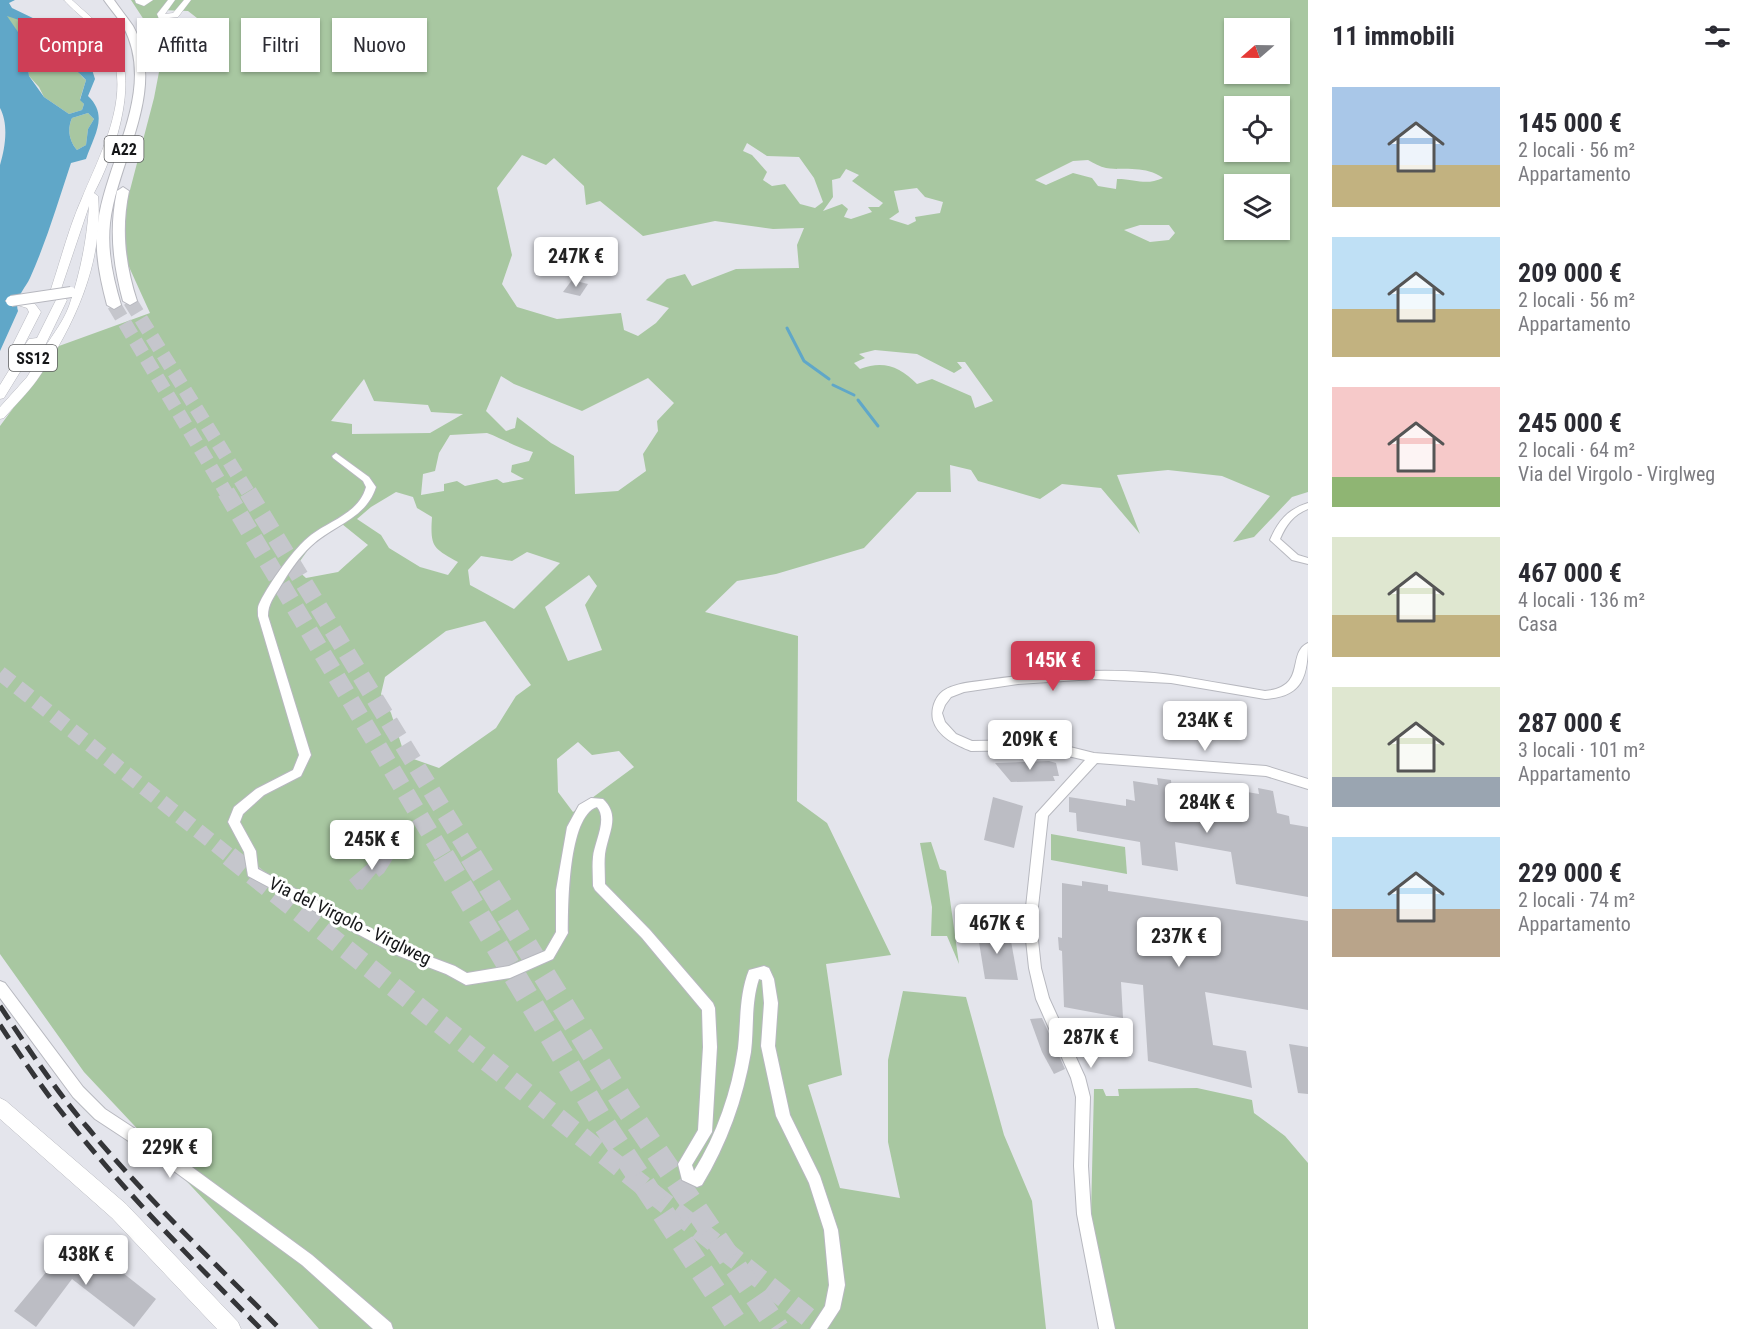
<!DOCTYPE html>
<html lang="it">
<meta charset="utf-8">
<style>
body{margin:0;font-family:"Roboto Condensed",sans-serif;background:#f2f2f3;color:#2b2b33;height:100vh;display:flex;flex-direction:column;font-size:22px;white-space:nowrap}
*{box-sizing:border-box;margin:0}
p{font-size:20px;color:#7c7c81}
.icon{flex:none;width:33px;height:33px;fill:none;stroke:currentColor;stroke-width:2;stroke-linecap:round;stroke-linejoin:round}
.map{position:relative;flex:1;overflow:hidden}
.panel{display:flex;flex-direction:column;background:#fff;width:450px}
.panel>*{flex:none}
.guide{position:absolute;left:18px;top:18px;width:570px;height:54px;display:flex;gap:12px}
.needle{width:39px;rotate:250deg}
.buttons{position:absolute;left:1224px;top:18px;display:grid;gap:12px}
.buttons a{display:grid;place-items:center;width:66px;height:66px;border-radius:0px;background:#fff;box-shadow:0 2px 4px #0004;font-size:30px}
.price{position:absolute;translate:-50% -51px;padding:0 14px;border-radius:6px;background:#fff;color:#222;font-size:20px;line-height:39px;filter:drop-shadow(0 2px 3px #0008)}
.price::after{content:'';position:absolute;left:50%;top:36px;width:18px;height:14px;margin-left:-9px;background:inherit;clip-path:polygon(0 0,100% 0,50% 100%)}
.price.active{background:#ce3e56;color:#fff}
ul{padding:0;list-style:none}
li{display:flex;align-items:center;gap:18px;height:150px;padding:0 24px}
li span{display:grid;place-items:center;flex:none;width:168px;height:120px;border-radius:0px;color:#555}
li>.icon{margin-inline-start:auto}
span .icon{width:72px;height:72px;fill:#fffc;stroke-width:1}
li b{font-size:26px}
h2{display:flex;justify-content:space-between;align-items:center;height:72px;padding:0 24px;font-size:26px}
.chip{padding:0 21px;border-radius:0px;background:#fff;box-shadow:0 2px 4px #0004;font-size:21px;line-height:54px}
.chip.active{background:#ce3e56;color:#fff}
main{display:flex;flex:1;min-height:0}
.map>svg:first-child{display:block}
.green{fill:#a8c7a1;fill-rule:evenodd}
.water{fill:#60a7c8;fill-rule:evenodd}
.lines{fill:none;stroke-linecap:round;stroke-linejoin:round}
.stream{stroke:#60a7c8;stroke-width:3}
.building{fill:#bcbdc4}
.primary-tunnel-far1{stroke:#c5c6cc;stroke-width:15;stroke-dasharray:15 8;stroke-linecap:butt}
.primary-tunnel{stroke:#c5c6cc;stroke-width:20;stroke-dasharray:20 10;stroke-linecap:butt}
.highway-tunnel-far2{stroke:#c5c6cc;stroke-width:14;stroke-dasharray:14 7;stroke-linecap:butt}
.highway-tunnel-far1{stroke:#c5c6cc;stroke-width:18;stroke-dasharray:18 9;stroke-linecap:butt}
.highway-tunnel{stroke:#c5c6cc;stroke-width:23;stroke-dasharray:23 12;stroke-linecap:butt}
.street-casing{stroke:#b7b8bf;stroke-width:2}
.secondary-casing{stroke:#b7b8bf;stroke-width:1}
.primary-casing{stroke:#b7b8bf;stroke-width:1}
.highway-casing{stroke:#b7b8bf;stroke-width:2}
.street{fill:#fff;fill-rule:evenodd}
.secondary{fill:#fff;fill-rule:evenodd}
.primary{fill:#fff;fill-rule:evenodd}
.highway{fill:#fff;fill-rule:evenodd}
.rail{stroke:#343538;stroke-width:5;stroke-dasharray:16 8;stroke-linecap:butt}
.secondary-bridge-casing{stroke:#b7b8bf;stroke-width:12;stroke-linecap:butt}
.secondary-bridge{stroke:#fff;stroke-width:10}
.labels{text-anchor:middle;stroke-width:6;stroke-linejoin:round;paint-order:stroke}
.shield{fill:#fff;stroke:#5b5c5d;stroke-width:1.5}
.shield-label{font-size:16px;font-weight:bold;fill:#151618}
.street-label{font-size:18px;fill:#151618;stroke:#fff}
</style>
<main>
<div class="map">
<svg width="1308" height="1329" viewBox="0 0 1308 1329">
<rect width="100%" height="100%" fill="#e4e5ec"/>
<g class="green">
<path d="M 131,0 L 1308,0 L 1308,492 L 1292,497 L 1254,537 L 1233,542 L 1270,496 L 1222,476 L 1168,470 L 1117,475 L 1140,534 L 1101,488 L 1062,484 L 1040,499 L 978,481 L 971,470 L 950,465 L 951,492 L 917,492 L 864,548 L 776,574 L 737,581 L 705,612 L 798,636 L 797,801 L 827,823 L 891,955 L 826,964 L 842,1075 L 808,1085 L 840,1188 L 900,1198 L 888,1142 L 888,1060 L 903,991 L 966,997 L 1004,1135 L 1032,1201 L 1046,1329 L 319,1329 L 239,1237 L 84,1072 L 0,954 L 0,426 L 59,346 L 150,313 L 125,258 L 124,213 L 154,98 L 159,72 L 148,26 ZM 160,10 L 188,11 L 206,25 L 174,33 L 164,31 ZM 1234,28 L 1280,28 L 1280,74 L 1234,74 ZM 1234,106 L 1280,106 L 1280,152 L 1234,152 ZM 747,143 L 767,156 L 799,157 L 814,178 L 823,202 L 815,208 L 800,204 L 785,184 L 772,186 L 763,180 L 767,172 L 752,155 L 743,151 ZM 522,155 L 546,165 L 554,158 L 584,186 L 586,205 L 600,201 L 643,236 L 715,221 L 773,229 L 804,228 L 797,245 L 799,268 L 736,269 L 692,286 L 685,274 L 667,279 L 646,300 L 669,308 L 656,323 L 638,336 L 624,330 L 621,313 L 557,319 L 517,307 L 502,284 L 512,255 L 497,188 ZM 1088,160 C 1094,163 1100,167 1106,168 C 1127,171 1145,165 1163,178 C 1145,186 1137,179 1117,179 L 1116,189 L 1098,186 L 1092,178 L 1073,173 L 1046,185 L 1035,180 L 1073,161 ZM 846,169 L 859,175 L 852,181 L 883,203 L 879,207 L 868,207 L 872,212 L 851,219 L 844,217 L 848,209 L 842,204 L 823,211 L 833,197 L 832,180 L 840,178 ZM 1234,184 L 1280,184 L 1280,230 L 1234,230 ZM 917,188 L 925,197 L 943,202 L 940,213 L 915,217 L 916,221 L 908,225 L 889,219 L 899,212 L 894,191 ZM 1140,225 L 1169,225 L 1175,233 L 1169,240 L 1150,242 L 1124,230 ZM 875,350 L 917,354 L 954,373 L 962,368 L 957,362 L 965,362 L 993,401 L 975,408 L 971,396 L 932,379 L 917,384 C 900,367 884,360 860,369 L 854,363 L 865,358 L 859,354 ZM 501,376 L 514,384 L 582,411 L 648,378 L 674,403 L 657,421 L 658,431 L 643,454 L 646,471 L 618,491 L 575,494 L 574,456 L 551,443 L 517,417 L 515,428 L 506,431 L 486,411 ZM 364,379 L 374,401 L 428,405 L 431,412 L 463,414 L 430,433 L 352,434 L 352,424 L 331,421 ZM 487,433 C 503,439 516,447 533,452 L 529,461 L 512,465 L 511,472 L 524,479 L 503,483 L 497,479 L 465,486 L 457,481 L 444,484 L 444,491 L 421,495 L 423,474 L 435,471 L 439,453 L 450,435 ZM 396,492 L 413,497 L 417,508 L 432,517 C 430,547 433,548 458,562 L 448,575 L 420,567 L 389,548 L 381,535 L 357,519 L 371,507 ZM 342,524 L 368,545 L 338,572 L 306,578 L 295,568 L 315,540 ZM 527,552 L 560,563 L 514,609 L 470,585 L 468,570 L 481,556 L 512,561 ZM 589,575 L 597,586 L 585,605 L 602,650 L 568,661 L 545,607 ZM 485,621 L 531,685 L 516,696 L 496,728 L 439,768 L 405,756 L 391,713 L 381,694 L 385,677 L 446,631 ZM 578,742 L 592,755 L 619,751 L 634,767 L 573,812 L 558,792 L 557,759 Z"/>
<path d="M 6,16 L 10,16 L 40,26 L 74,46 C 75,59 75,72 86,80 L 80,99 L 84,104 L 82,110 L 69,114 L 44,97 L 39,87 L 29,76 L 25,42 Z"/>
<path d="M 88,113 L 94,119 L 88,129 L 86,145 L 77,150 C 69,141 67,129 72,118 Z"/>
<polygon points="1051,834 1125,847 1127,874 1051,860"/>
<polygon points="931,842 940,869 946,871 959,964 947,936 931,936 932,907 920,843"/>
<polygon points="1197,1088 1252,1100 1254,1113 1285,1136 1308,1163 1308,1329 1110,1329 1091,1214 1094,1089 1103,1089 1106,1096 1119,1096 1118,1089"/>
</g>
<path class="water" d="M 0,0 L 15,0 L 9,3 L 12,8 L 39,21 L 79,45 L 87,54 L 95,79 L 88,96 C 109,116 94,135 86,159 L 71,163 C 58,202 47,240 30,278 C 25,289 14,298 18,311 L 0,351 L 0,165 C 5,148 9,125 0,108 ZM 7,16 L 40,27 L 74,46 L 75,60 L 72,66 L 86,80 L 80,100 L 84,104 L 82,110 L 69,114 L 44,97 L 29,76 L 25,42 ZM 88,113 L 94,119 L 88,129 L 86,145 L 77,150 C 69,141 67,129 72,118 Z"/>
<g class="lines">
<g class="stream">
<polyline points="787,328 804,361 829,379"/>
<polyline points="833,385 854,395"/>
<polyline points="858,400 878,426"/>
</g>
</g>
<g class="building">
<polygon points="572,280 588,284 580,296 563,292"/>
<polygon points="1049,761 1056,763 1059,776 1053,776 1055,781 1011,782 995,763"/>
<polygon points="1157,778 1171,780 1173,803 1187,806 1188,812 1239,820 1235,790 1259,794 1258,788 1273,791 1277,813 1289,816 1290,824 1308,827 1308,897 1236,884 1231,852 1175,842 1178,871 1142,865 1140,842 1077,831 1076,813 1069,812 1069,797 1126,806 1126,799 1135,801 1133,781 1158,785"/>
<polygon points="993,797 1023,806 1014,848 984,840"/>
<polygon points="396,854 384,873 379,877 376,873 362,890 360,889 357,890 349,880 378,855"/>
<polygon points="1082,881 1108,885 1108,891 1308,921 1308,1010 1205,992 1213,1045 1246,1051 1252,1088 1148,1061 1143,985 1121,982 1123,1018 1064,1007 1062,951 1059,950 1058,937 1062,938 1062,883 1082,886"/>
<polygon points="977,930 1009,930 1018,980 985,979"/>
<polygon points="1042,1018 1065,1069 1054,1074 1042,1052 1030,1019"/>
<polygon points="1289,1044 1308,1047 1308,1094 1298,1093"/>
<polygon points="76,1236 156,1299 134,1327 72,1279 36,1327 14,1311"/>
</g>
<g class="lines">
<polyline class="primary-tunnel-far1" points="0,673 231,857"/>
<polyline class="primary-tunnel" points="229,856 823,1329"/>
<g class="highway-tunnel-far2">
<polyline points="130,301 249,494"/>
<polyline points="114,305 227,494"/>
</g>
<g class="highway-tunnel-far1">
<polyline points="226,492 444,857"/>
<polyline points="248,492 472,857"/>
</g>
<g class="highway-tunnel">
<polyline points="443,856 600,1118 740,1329"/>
<polyline points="471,856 622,1101 778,1329"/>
</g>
<g class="street-casing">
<g id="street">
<path d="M 336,453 L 369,477 L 376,487 C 366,519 333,525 311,546 C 299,557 289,572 280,587 C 274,597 268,604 268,616 L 311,755 L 301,776 L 264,795 L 243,814 L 240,822 L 256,851 L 258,869 L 407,948 L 455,966 L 467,973 L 509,966 L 545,951 L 556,932 L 556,890 L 567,827 L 579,805 L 591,798 L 603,799 C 621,816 608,833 605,854 C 604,864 605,874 605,884 L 650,930 L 713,1003 L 715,1008 L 717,1047 L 712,1132 L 692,1165 L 694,1171 C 717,1134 732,1091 738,1048 C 741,1021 739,995 749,970 L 764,966 L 769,968 L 774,979 L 778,1003 L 775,1046 L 790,1115 L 820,1176 L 838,1230 L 845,1285 L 840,1309 L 827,1329 L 810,1329 L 825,1306 L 829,1285 L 824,1230 L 809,1183 L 776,1116 L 761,1046 L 764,1003 L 762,980 L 759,979 C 751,1003 754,1028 751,1052 C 743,1099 727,1144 702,1185 L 697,1187 L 682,1180 L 678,1164 L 698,1130 L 703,1047 L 702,1010 L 642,938 L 595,890 L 593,886 C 593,876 592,867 593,857 C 594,843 608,819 597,807 C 568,816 568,907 568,933 L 553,959 L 510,978 L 466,985 L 446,974 L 399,956 L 248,876 L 244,852 L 228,822 L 234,807 L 256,789 L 293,770 L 299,755 L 258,616 C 258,611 257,607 260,602 C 270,582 294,548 311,535 C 331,520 359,513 366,487 L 363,481 L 333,458 L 332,456 Z"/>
<path d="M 1308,503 L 1308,509 C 1293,515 1286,525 1280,539 L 1298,555 L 1308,558 L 1308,564 L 1292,560 L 1270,540 C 1278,521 1288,509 1308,503 Z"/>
<path d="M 1308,643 C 1308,677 1302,697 1265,699 L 1171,683 L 1094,679 L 1018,684 L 964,692 L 951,697 L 945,705 L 942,713 L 945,722 L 956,734 L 972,741 L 1042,740 L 1094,753 L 1266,766 L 1308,779 L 1308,789 L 1266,776 L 1097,763 L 1048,816 L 1038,907 L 1038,940 L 1041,968 L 1049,998 L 1085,1077 L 1090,1097 L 1088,1166 L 1091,1214 L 1115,1329 L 1099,1329 L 1077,1214 L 1074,1166 L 1076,1097 L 1071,1078 L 1036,999 L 1029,968 L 1026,940 L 1026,907 L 1036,814 L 1085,760 L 1042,750 L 971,751 C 956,745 938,737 933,720 C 931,710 934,698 943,691 C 954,683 974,682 987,680 C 1050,671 1121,666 1184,677 C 1211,682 1238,686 1265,691 C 1308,687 1286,653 1308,643 Z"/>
<polygon points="0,981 5,983 83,1087 105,1109 181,1159 312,1255 391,1323 393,1329 373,1329 302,1265 171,1169 95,1119 73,1097 0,998"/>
</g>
</g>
<g class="secondary-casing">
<g id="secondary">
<polygon points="135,0 153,0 144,6 136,3"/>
<polygon points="168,0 175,0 165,14 173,13 184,0 191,0 178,17 159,19 157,14"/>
<polygon points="0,1098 6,1101 126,1204 238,1322 241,1329 217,1329 112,1218 0,1119"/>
</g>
</g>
<g class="primary-casing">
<path id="primary" d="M 64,0 L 72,0 C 88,15 106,28 117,47 C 139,84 113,158 94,193 L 98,196 C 104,262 74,327 37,380 C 28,393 15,405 4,418 L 0,419 L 0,407 L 27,377 L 37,361 L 28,359 L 4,398 L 0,399 L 0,385 L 19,354 L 11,354 L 9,352 L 29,312 L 27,308 L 5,301 L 11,298 L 35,304 L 41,312 L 22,349 L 29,339 L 37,338 L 57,298 L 65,298 L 67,300 L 41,354 C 49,339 63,323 69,306 C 80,274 87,240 89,206 L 61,289 L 56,292 L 51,289 C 61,259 69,227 82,198 C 99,157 130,100 112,54 C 104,31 80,18 64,0 Z"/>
</g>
<g class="highway-casing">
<g id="highway">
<path d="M 104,0 L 114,0 C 120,9 127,17 133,26 C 168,90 118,158 110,223 C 107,251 113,278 121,305 L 114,309 L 107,305 C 100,278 94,251 98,223 C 106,159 158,90 123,26 C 118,17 110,9 104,0 Z"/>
<path d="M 123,187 L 129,191 C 121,229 125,264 137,301 L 130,305 L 123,301 C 113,264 109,229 117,191 Z"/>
</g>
</g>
<use href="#street" class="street"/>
<use href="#secondary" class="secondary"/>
<use href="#primary" class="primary"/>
<use href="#highway" class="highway"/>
<g class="rail">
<path d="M 0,1006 C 28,1048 55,1090 88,1128 C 147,1199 215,1263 280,1329"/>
<path d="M 0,1025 C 16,1049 32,1073 49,1096 C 113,1180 187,1255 261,1329"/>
</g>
<g class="secondary-bridge-casing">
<polyline id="secondary-bridge" points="11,301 71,292"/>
</g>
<use href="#secondary-bridge" class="secondary-bridge"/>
</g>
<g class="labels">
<g class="shield">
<rect x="104.5" y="136" width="39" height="26" rx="4.5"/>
<rect x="9" y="345" width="48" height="26" rx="4.5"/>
</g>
<g class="shield-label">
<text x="124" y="155">A22</text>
<text x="33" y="364">SS12</text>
</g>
<g class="street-label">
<text transform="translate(350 921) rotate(26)" y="6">Via del Virgolo - Virglweg</text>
</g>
</g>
</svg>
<div class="buttons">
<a><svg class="needle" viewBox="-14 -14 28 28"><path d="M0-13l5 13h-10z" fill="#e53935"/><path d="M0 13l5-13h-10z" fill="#7c7c81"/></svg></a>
<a><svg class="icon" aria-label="locate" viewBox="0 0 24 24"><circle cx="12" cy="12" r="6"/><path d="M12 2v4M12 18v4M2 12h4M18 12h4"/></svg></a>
<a><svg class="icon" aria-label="layers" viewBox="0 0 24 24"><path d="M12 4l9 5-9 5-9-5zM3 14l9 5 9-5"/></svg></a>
</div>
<b class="price" style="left:576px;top:288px">247K €</b>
<b class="price active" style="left:1053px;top:692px">145K €</b>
<b class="price" style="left:1205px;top:752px">234K €</b>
<b class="price" style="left:1030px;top:771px">209K €</b>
<b class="price" style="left:1207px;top:834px">284K €</b>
<b class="price" style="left:372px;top:871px">245K €</b>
<b class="price" style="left:997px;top:955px">467K €</b>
<b class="price" style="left:1179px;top:968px">237K €</b>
<b class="price" style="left:1091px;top:1069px">287K €</b>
<b class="price" style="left:170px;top:1179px">229K €</b>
<b class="price" style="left:86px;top:1286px">438K €</b>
<div class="guide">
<a class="chip active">Compra</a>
<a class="chip">Affitta</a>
<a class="chip">Filtri</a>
<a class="chip">Nuovo</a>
</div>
</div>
<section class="panel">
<h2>11 immobili<svg class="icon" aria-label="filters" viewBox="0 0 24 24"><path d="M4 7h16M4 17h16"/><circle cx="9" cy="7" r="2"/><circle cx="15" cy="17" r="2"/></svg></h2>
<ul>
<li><span style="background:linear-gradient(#a9c7e8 65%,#c2b280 0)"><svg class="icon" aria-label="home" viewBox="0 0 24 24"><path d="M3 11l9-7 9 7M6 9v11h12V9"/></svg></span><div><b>145 000 €</b><p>2 locali · 56 m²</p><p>Appartamento</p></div></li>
<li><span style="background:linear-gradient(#bfe0f5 60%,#c2b280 0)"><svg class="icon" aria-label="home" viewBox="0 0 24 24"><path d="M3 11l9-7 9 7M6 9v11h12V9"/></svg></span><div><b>209 000 €</b><p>2 locali · 56 m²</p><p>Appartamento</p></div></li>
<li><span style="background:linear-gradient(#f6c9c9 75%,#8fb573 0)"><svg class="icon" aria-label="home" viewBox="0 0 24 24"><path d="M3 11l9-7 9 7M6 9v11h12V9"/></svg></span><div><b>245 000 €</b><p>2 locali · 64 m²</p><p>Via del Virgolo - Virglweg</p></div></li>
<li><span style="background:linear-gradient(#dfe7d0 65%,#c2b280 0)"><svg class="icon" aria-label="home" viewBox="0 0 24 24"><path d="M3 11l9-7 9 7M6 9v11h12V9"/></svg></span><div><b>467 000 €</b><p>4 locali · 136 m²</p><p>Casa</p></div></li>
<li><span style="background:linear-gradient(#dfe7d0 75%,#9aa5b1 0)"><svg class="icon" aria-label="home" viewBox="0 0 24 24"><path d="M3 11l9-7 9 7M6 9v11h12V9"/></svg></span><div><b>287 000 €</b><p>3 locali · 101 m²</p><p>Appartamento</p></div></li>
<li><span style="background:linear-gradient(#bfe0f5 60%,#b9a48a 0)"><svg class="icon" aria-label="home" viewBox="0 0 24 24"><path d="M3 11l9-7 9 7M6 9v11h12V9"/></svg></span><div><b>229 000 €</b><p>2 locali · 74 m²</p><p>Appartamento</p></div></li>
</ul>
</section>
</main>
